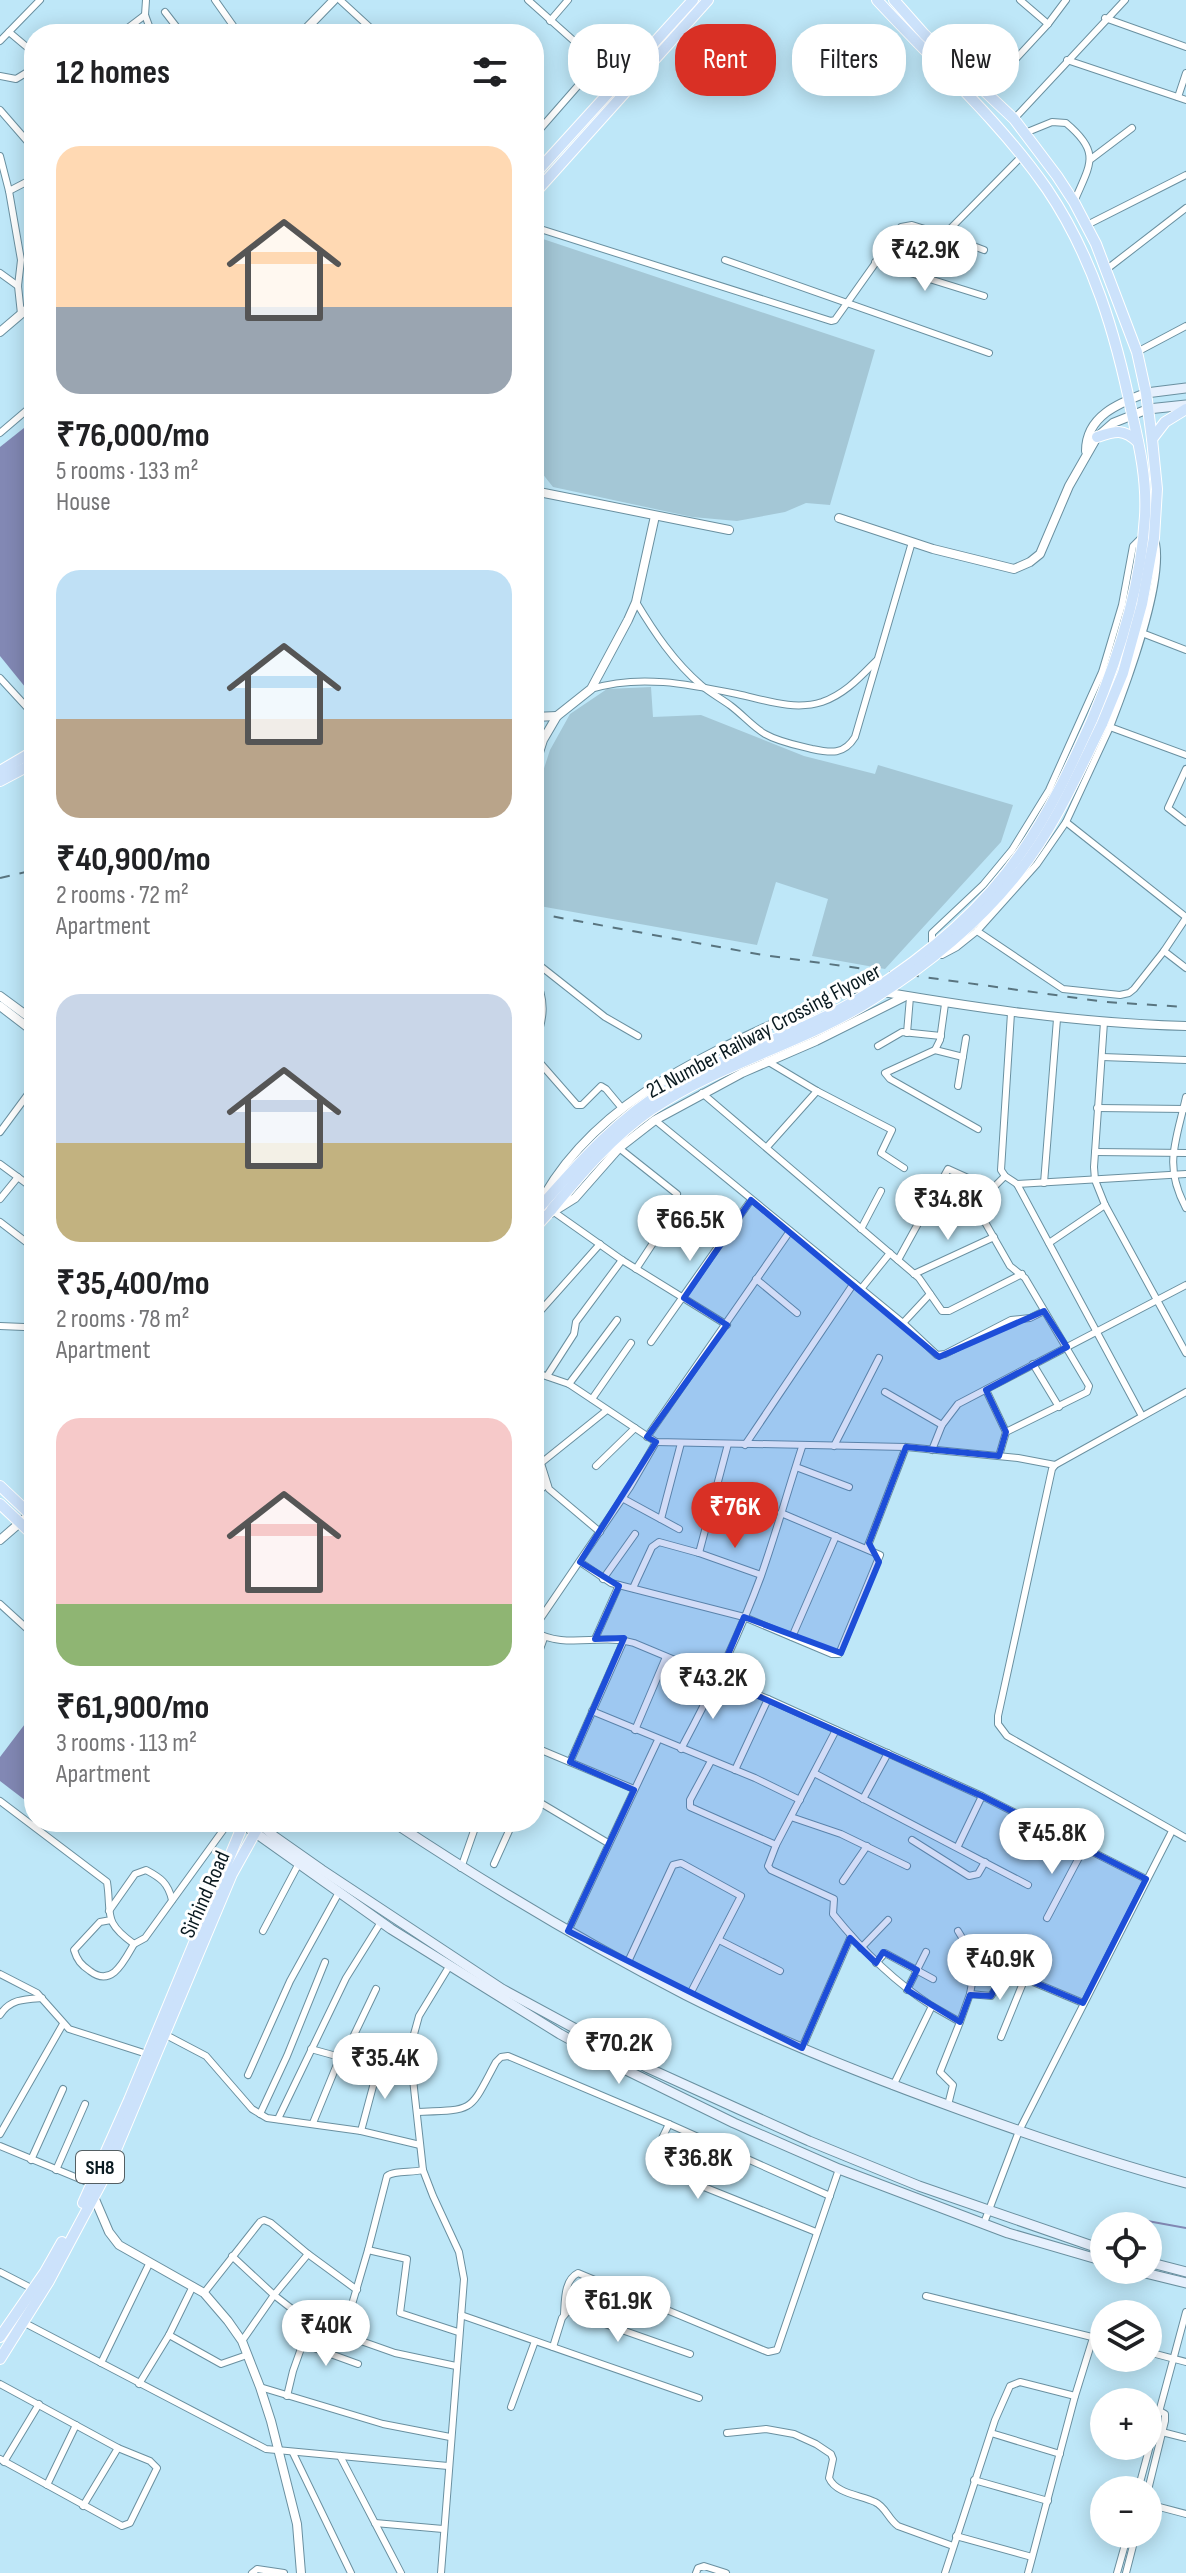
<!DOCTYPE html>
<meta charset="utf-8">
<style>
body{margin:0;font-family:"Sofia Sans Condensed",sans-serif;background:#f6f6f6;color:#202124;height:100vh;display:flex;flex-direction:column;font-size:30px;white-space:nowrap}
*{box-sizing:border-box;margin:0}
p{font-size:26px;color:#757577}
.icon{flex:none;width:44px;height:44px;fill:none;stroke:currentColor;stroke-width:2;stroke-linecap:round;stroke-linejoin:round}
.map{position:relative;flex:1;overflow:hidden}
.details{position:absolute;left:24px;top:24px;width:520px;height:1808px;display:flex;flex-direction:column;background:#fff;border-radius:32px;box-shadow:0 4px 20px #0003}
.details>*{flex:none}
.banner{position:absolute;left:568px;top:24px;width:498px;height:72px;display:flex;gap:16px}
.controls{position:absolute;left:1090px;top:2212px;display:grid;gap:16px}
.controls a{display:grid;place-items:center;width:72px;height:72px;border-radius:50%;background:#fff;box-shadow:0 4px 20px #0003;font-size:40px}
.price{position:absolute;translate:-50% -68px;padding:0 18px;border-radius:28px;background:#fff;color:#222;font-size:26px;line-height:52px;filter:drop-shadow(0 2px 4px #0008)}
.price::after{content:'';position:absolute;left:50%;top:48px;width:24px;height:18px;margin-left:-12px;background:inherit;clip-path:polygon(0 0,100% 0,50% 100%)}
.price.on{background:#d93025;color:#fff}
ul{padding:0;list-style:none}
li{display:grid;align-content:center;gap:16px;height:424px;padding:0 32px}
li span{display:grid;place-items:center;height:248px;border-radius:24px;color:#555}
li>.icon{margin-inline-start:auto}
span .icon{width:144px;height:144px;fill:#fffc;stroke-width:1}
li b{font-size:34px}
h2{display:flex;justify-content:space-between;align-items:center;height:96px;padding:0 32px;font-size:34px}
.chip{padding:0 28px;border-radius:32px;background:#fff;box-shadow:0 4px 20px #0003;font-size:28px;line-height:72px}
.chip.on{background:#d93025;color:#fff}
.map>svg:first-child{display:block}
.green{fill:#a4c7d6}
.water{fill:#8288b4}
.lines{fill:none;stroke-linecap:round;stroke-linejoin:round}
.stream{stroke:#8288b4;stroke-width:2}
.minor-casing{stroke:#6a90a0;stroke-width:8}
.tertiary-casing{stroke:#6a90a0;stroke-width:10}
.secondary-casing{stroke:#6a90a0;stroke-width:11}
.primary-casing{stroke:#fff;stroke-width:12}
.minor{stroke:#fff;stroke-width:6}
.tertiary{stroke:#fff;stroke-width:8}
.secondary{stroke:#e6f0fd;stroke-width:9}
.primary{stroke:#cce2fb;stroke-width:10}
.rail{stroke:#59747f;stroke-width:2;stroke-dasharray:10 10;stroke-linecap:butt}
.primary-bridge-casing{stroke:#fff;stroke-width:12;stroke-linecap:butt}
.primary-bridge{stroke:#cce2fb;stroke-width:10}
.marked{fill:#1d4ed8;fill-opacity:0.2;stroke:#1d4ed8;stroke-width:6;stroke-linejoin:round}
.labels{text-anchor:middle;stroke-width:6;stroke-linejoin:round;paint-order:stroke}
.shield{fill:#fff;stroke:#545f63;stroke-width:2}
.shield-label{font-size:20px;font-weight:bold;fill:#0a1a20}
.street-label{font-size:22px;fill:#0a1a20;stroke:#fff}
</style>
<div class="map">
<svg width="1186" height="2573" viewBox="0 0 1186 2573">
<rect width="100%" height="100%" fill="#bee7f8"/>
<g class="green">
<polygon points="534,236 875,350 830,505 806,503 785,512 737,521 692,517 553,487 534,463"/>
<polygon points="651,687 653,717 701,715 804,756 875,774 878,765 1013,805 1001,842 885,969 812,956 828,899 776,882 757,945 534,905 534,799 550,750 570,714 607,689"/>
</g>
<g class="water">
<polygon points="34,420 34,698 0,656 0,447"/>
<polygon points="34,1712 34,1807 0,1781 0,1757"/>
</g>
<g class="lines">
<polyline class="stream" points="1131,2218 1186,2228"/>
<g class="minor-casing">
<g id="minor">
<polyline points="146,0 145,15 152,34"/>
<polyline points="215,0 239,34"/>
<polyline points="340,0 377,34"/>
<polyline points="528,0 620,82"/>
<polyline points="1020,0 1048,24"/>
<polyline points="165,12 182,34"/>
<polyline points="1105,18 1186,47"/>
<polyline points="550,21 568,0"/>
<polyline points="9,32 34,53"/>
<polyline points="120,34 145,15"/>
<polyline points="0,41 40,0"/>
<polyline points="1067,60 1186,100"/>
<polyline points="0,76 16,79 34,68"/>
<polyline points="985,92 1048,24 1066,0"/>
<polyline points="1178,97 1186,73"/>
<polyline points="0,110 34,149"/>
<polyline points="1014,119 1125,0"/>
<path d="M 1025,133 L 1052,122 L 1066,123 C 1102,153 1090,164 1074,202"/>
<polyline points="534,136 597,64"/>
<polyline points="25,138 34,129"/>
<polyline points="0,156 9,191 21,260 18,286 21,314"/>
<polyline points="1091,159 1132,128"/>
<polyline points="9,191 34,178"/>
<polyline points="1087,225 1186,175"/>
<polyline points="534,227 831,321 835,320 901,227 912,225 944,235 1022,156"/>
<polyline points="944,235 984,250"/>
<polyline points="725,260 989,353"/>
<polyline points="875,262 984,296"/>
<polyline points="1107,269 1186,208"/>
<polyline points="0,273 18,286"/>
<polyline points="1137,352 1186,326"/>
<polyline points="0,433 34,404"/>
<path d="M 1156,543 C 1164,584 1126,686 1110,727 L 1186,755"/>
<path d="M 636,602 C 654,632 674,662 701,685 C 710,693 722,699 731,706 C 743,715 753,727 765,734 C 779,742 796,745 812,749 C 831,753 844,755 855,737 L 912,542"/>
<polyline points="1142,633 1186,650"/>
<polyline points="0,678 34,715"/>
<path d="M 591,689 C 639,674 688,684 737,694 C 765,700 794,711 822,702 C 845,694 860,677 876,661"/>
<polyline points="1110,727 1066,822 1037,864 977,931 957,947 942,955 932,942 932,933 983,885 1012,850 1049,790 1102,672 1122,605 1133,546 1143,536"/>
<polyline points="1186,769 1168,808 1186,822"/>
<polyline points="1066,822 1186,917"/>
<polyline points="977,931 1063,989 1120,995 1129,993 1134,989 1164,951 1186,918"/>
<polyline points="1164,951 1186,968"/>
<polyline points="534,961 605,1017 638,1036"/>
<path d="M 534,976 C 547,1001 544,1020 534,1045"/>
<polyline points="945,1004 940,1040 935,1050 885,1073 890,1079 978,1129"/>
<polyline points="1011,1013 1001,1170 1005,1176 1017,1184 1142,1416"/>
<polyline points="1104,1022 1094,1167 1095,1180 1105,1205 1186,1353"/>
<polyline points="907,1033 910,997"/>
<polyline points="878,1046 902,1032 941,1036"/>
<polyline points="935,1050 963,1057"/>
<polyline points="534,1056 577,1105 582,1105 601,1086 606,1089 621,1107"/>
<polyline points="1102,1057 1186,1060"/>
<polyline points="767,1061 817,1091 892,1130 881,1153 904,1168"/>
<polyline points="958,1086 966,1038"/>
<polyline points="702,1093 919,1278 942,1311 949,1311 1022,1274"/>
<path d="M 1186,1097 C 1176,1142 1163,1165 1186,1208"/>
<polyline points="1097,1108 1186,1109"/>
<polyline points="655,1120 903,1323 937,1355 945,1354 1011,1320 1030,1318 1044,1311"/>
<polyline points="0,1132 34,1086"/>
<polyline points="767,1147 817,1091"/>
<polyline points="619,1148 677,1194"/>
<polyline points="1095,1152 1186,1153"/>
<polyline points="0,1164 34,1189"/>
<polyline points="1005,1176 980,1201 978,1210 1010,1266 1025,1278 1089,1386 1087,1392 1006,1432"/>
<polyline points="1044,1183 1057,1019"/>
<polyline points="1017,1184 1186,1174"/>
<polyline points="0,1199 18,1177"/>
<polyline points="554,1212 622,1260 727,1325"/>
<polyline points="0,1222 34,1248"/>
<polyline points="861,1229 881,1191"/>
<polyline points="1049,1243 1105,1205"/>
<polyline points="898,1260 948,1169 990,1188"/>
<polyline points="636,1269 678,1205 701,1217"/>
<polyline points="914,1274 994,1237"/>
<polyline points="756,1279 797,1313"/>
<polyline points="861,1289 890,1253"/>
<polyline points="534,1318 600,1244"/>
<polyline points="903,1323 930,1294"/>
<polyline points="0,1326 24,1327 34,1324"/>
<polyline points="651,1342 751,1200"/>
<polyline points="1033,1364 1059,1407"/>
<polyline points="534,1372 569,1384 656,1442 906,1447 1018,1458 1055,1465"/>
<polyline points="547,1376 574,1334 576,1322 622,1260"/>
<polyline points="569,1384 617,1320"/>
<polyline points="986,1390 1006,1432 999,1456"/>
<polyline points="885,1392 942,1425"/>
<polyline points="1186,1392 1055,1465 1052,1469 998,1716 998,1724 1007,1736 1186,1838"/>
<polyline points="592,1399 631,1343"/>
<polyline points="647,1437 790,1231"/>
<polyline points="745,1445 854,1283"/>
<polyline points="834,1446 879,1358"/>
<polyline points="534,1449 539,1457 549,1489 600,1532"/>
<polyline points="932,1450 942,1425 958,1404 1186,1285"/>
<polyline points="541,1463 607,1410"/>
<polyline points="596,1466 635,1428"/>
<polyline points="796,1467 849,1487"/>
<polyline points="534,1495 547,1484"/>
<polyline points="622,1498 679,1529"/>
<polyline points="661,1519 681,1443"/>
<polyline points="867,1548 906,1447"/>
<polyline points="699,1553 728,1444"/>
<polyline points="580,1562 611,1583 744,1617 832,1654 839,1654 880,1555 781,1513"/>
<polyline points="603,1579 635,1534"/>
<polyline points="633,1588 652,1547 659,1542 699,1553 761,1575"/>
<polyline points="0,1604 34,1635"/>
<polyline points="534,1628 630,1487 656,1442"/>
<path d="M 534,1631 C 563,1650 601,1633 634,1643 L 768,1699 L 982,1796 L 1146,1879"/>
<polyline points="792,1637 836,1536"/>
<polyline points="595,1639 619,1585"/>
<polyline points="534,1666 544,1638"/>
<polyline points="592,1711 755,1778 800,1800"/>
<polyline points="635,1730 666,1657"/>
<path d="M 836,1730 L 776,1845 L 768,1866 L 771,1870 L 834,1899 L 833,1914 C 862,1950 893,1981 932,2006 L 893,2086"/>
<polyline points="534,1747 634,1789"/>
<path d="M 681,1749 C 711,1693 739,1636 761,1576 C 776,1533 788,1490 802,1447"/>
<polyline points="711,1761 690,1800 690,1807 776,1845"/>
<polyline points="570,1762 624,1640"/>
<polyline points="735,1770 768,1699"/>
<polyline points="814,1773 1028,1885"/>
<polyline points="534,1799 608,1843"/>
<polyline points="863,1799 888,1753"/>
<path d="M 0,1801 L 107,1882 C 112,1915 102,1921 134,1944 L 145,1938 L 229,1822"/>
<polyline points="791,1817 841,1834 907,1866"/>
<polyline points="912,1840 969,1876 978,1874 985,1862"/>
<polyline points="958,1846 982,1796"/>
<polyline points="1020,1855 1036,1823"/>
<polyline points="494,1864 513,1822"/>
<polyline points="461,1868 477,1822"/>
<polyline points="843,1881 867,1846"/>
<path d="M 109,1911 L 135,1874 L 146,1870 C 161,1878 168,1883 172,1900"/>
<polyline points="1047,1918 1084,1848"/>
<path d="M 111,1920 L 100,1922 L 74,1950 C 77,1960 81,1965 90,1971 C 112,1988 124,1961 134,1944"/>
<polyline points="263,1931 298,1865"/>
<polyline points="568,1931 658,1740"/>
<polyline points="958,1931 976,1961 970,1994 960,2022"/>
<polyline points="719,1940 780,1971"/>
<polyline points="861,1948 888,1920"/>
<polyline points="876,1963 885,1953 933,1979"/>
<polyline points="627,1964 673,1865 681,1863 741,1896 689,1996"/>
<polyline points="0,1974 37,1993 69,2029 147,2054"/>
<polyline points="907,1990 926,1952"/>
<polyline points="970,1994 991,1996 1007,1971 1083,2003"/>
<polyline points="932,2006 960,2022 940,2072 953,2085 948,2105"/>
<path d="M 0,2015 C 10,1999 25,1999 42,1998"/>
<polyline points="166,2035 206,2056 252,2109 267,2118 361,2131 420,2145"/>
<polyline points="1001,2037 1025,1978"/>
<polyline points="802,2048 851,1936"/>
<polyline points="311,2049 365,2064 411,2061"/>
<polyline points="343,2058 376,1989"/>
<polyline points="248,2075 290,1981 338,1894"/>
<path d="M 418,2112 C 476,2110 469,2112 496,2062 L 501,2057 L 508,2056 L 669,2124 L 830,2196"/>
<polyline points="260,2114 287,2056 325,1962"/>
<polyline points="278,2119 346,1978 381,1922"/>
<polyline points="313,2123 340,2057"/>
<path d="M 669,2124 C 663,2137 653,2151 658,2166 L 674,2175 L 816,2232"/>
<polyline points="361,2131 379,2064"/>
<polyline points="0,2134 63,2024"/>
<polyline points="0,2146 92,2184"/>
<polyline points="31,2160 63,2089"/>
<polyline points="56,2170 85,2104"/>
<polyline points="984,2223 1019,2131 1172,1831"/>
<polyline points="368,2250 407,2259 400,2313 458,2332"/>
<polyline points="232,2256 274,2295 310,2323 395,2353 456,2366"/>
<polyline points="0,2272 35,2290"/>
<polyline points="204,2293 260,2222 264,2220 271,2223 308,2254 357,2290"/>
<polyline points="926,2296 1104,2340"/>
<path d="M 564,2314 C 565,2300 564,2280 578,2273 L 763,2350 L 768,2352 L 777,2350 L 839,2169"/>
<polyline points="461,2315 699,2398"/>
<polyline points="21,2321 266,2449 448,2466"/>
<polyline points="169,2335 221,2364 247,2355"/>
<path d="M 343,2335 L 368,2250 L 387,2176 C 394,2170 412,2173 423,2170"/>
<polyline points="242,2341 274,2295 308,2254"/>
<polyline points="303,2344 358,2364"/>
<polyline points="553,2347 562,2318 568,2311 690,2354"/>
<polyline points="1148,2352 1186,2362"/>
<polyline points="101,2363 150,2262"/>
<polyline points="0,2384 118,2448 150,2461 157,2468 130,2523 122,2526 0,2459"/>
<polyline points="139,2384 169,2335 193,2286"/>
<polyline points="260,2387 383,2424 450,2437"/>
<polyline points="287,2396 293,2371 310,2323"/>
<polyline points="511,2407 535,2341"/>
<polyline points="1162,2432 1186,2438"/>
<path d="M 727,2433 L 766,2429 L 794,2434 L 816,2444 L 831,2454 L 833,2459 L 829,2478 C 836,2494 861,2495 875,2502 C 886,2507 888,2519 898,2526 L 953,2546"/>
<polyline points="991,2433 1060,2454"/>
<polyline points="293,2453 351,2573"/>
<polyline points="340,2456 401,2573"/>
<polyline points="4,2462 39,2404"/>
<polyline points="974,2480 1048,2501"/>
<polyline points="47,2485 76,2425"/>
<polyline points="1138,2490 1186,2312"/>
<polyline points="1148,2490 1165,2421 1165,2414 1158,2410"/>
<polyline points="1148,2504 1186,2514"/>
<polyline points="83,2506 118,2448"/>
<polyline points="375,2523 443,2529"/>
<polyline points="956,2536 1032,2557"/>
<polyline points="252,2573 257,2569 284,2573"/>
<polyline points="441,2573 464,2279 459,2252 433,2196 423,2170 411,2061 411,2045 419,2016 450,1965"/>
<polyline points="696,2573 698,2568 704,2566 726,2573"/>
<polyline points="945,2573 995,2420 1010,2386 1020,2382 1075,2396"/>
<polyline points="1028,2573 1075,2396 1093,2338"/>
<polyline points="1117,2573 1128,2534"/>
<polyline points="1126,2573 1136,2534"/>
</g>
</g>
<g class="tertiary-casing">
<g id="tertiary">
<polyline points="301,34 334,0"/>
<polyline points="0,332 34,303"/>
<path d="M 1086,451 C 1086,416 1119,403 1146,393"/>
<polyline points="534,471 538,484 534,503"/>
<polyline points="534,491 729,530"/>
<polyline points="839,518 933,549 1014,569 1030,562 1040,554 1069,486 1097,437 1113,423 1148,409"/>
<polyline points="534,717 557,716"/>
<polyline points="534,768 543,740 557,716 591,689 628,620 636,602 655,516"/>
<polyline points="0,996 34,1021"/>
<polyline points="0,1006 34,1032"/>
<path d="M 535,1213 C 593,1091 734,1044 847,990 L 860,988 C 969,1007 1076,1023 1186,1026"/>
<polyline points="551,1213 575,1198 619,1148 655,1120 742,1073 816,1041 904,997"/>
<polyline points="0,1540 30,1514"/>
<polyline points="94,2197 109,2232 119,2245 204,2293 228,2321 242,2341 260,2387 271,2421 297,2524 301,2573"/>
</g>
</g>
<g class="secondary-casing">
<g id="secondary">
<polyline points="1146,393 1186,388"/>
<polyline points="1148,409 1186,405"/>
<polyline points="258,1822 275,1837 322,1870 502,1989 648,2068 809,2141 919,2186 1104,2250"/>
<path d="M 393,1822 C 488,1885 585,1943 686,1995 C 775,2040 867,2076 961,2110 C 1035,2137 1109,2162 1186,2183"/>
<polyline points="243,1824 391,1929 560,2034 626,2070 734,2123 839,2169 1008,2233 1104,2261"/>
<polyline points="1148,2262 1186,2272"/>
<polyline points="1133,2270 1186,2283"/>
</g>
</g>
<g class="primary-casing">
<g id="primary">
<path d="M 877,0 C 934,62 999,120 1047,189 C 1093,257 1116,335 1132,414 C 1140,448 1147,481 1145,516 C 1141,586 1119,656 1092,720"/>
<polyline points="894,0 924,34 1014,119 1057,176 1074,202 1096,244 1137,352 1146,393 1152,439 1157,489 1154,538 1142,604 1123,673 1102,724"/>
<polyline points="534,175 693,0"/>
<polyline points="534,194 708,0"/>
<path d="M 1097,437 C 1115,431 1123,428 1138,442"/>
<polyline points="1152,439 1165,422 1186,409"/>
<polyline points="0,771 34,751"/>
<polyline points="0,781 34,763"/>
<polyline points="534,1229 552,1209"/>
<polyline points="0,1486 34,1518"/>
<polyline points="0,1504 34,1536"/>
<polyline points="83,2203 129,2100 244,1822"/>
<polyline points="0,2337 45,2272 62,2242"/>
<polyline points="0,2359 49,2281 105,2176 232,1874 261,1822"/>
</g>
</g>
<use href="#minor" class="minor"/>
<use href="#tertiary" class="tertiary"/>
<use href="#secondary" class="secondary"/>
<use href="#primary" class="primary"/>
<g class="rail">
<polyline points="0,878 34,870"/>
<polyline points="534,913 763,955 1106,1002 1186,1007"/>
</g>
<g class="primary-bridge-casing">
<g id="primary-bridge">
<path d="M 540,1207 C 579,1163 618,1118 669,1088 C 731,1052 803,1033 865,995 C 924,958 981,911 1021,853 C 1050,812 1071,766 1092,720"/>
<path d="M 552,1209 C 582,1173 612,1137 651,1110 C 720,1063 803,1044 873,999 C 927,965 979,923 1019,872 C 1054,828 1077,775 1102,724"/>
</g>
</g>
<use href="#primary-bridge" class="primary-bridge"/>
</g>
<path class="marked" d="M 751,1200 L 939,1357 L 1044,1311 L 1067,1347 L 986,1390 L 1006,1432 L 999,1456 L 906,1447 L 869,1543 L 879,1562 L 841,1653 L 744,1617 L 718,1678 L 982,1796 L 1146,1879 L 1083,2003 L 1005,1970 L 991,1996 L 970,1995 L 960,2022 L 907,1990 L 917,1970 L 883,1952 L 876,1963 L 850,1938 L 802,2048 L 568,1931 L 634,1790 L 570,1762 L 624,1638 L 595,1639 L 619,1586 L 580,1562 L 656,1442 L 647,1437 L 727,1325 L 684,1298 Z"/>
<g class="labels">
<rect class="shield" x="76" y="2151" width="48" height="32" rx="6"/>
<g class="shield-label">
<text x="100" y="2174">SH8</text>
</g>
<g class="street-label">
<text transform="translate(763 1030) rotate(-28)" y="8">21 Number Railway Crossing Flyover</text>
<text transform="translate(204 1894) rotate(-66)" y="8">Sirhind Road</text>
</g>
</g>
</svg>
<div class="controls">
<a><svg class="icon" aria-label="locate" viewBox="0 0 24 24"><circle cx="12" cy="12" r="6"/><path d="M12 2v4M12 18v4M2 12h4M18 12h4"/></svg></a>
<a><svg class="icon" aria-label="layers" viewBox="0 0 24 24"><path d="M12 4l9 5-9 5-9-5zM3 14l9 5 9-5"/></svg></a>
<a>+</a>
<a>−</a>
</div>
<b class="price" style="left:925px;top:293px">₹42.9K</b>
<b class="price" style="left:948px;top:1242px">₹34.8K</b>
<b class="price" style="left:690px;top:1263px">₹66.5K</b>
<b class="price on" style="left:735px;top:1550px">₹76K</b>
<b class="price" style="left:713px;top:1721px">₹43.2K</b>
<b class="price" style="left:1052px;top:1876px">₹45.8K</b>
<b class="price" style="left:1000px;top:2002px">₹40.9K</b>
<b class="price" style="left:619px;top:2086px">₹70.2K</b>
<b class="price" style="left:385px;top:2101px">₹35.4K</b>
<b class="price" style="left:698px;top:2201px">₹36.8K</b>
<b class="price" style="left:618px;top:2344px">₹61.9K</b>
<b class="price" style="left:326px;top:2368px">₹40K</b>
<div class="banner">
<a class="chip">Buy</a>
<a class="chip on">Rent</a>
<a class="chip">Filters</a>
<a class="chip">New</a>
</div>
<section class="details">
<h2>12 homes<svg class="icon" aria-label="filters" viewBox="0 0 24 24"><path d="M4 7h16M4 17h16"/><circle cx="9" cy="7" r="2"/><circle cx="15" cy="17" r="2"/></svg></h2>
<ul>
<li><span style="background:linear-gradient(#ffd9b3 65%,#9aa5b1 0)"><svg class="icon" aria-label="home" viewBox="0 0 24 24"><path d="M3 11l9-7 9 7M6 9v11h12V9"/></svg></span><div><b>₹76,000/mo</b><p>5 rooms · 133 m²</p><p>House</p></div></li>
<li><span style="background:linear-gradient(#bfe0f5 60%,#b9a48a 0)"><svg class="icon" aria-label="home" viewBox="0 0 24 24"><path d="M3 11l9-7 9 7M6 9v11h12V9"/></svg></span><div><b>₹40,900/mo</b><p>2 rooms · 72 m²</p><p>Apartment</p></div></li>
<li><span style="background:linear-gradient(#c9d6e8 60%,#c2b280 0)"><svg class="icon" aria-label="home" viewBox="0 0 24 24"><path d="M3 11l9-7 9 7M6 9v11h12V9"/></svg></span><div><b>₹35,400/mo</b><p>2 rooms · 78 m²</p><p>Apartment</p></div></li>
<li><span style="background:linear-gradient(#f6c9c9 75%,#8fb573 0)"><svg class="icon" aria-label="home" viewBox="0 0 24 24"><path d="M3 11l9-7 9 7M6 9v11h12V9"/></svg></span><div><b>₹61,900/mo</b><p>3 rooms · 113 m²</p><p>Apartment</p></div></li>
</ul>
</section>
</div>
